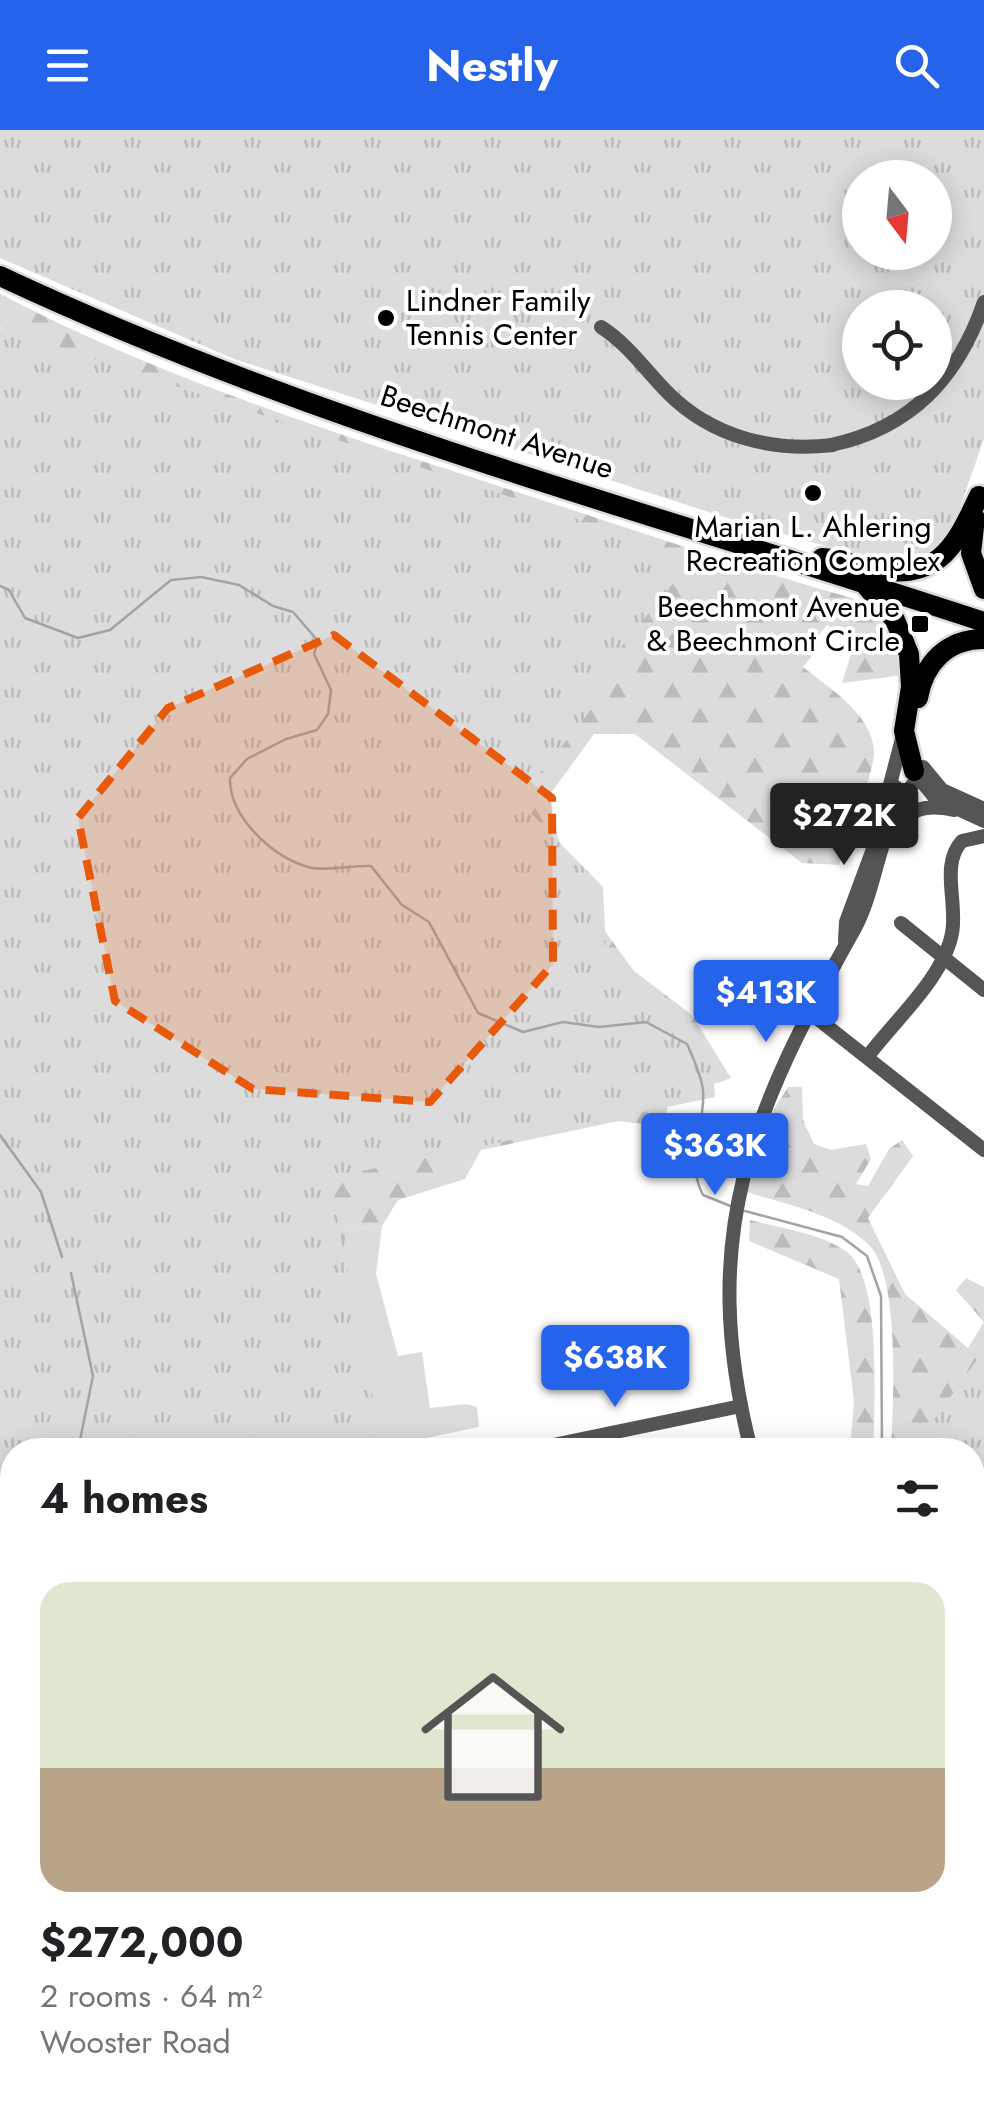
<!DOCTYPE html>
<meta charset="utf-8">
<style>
body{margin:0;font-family:Jost,sans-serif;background:#f2f2f2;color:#202124;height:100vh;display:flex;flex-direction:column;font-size:38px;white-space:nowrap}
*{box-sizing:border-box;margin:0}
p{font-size:32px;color:#757577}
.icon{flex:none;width:55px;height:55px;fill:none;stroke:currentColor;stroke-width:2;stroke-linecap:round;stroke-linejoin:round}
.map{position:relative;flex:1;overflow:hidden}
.details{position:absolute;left:0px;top:1308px;width:985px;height:672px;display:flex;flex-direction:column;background:#fff;border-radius:40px 40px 0 0;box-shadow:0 5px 25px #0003}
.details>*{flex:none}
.needle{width:65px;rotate:164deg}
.fabs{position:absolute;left:842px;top:30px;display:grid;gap:20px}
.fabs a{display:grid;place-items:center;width:110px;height:110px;border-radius:50%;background:#fff;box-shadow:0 5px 25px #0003;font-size:50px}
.price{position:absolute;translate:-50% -85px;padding:0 22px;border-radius:10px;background:#2563eb;color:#fff;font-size:32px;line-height:65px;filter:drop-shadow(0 2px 5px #0008)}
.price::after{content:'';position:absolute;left:50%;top:60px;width:30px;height:22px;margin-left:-15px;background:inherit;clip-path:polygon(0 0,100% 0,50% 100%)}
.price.on{background:#222;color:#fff}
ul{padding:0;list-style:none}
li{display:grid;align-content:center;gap:20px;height:530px;padding:0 40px}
li span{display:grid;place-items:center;height:310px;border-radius:30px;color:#555}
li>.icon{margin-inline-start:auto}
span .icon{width:180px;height:180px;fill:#fffc;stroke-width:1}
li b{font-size:42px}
h2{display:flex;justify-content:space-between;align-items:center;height:120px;padding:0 40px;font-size:42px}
header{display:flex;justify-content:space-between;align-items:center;height:130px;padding:0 40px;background:#2563eb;color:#fff;font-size:45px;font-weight:700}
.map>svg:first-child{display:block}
.green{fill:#dcdcdc}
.forest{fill:url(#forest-firs)}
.park{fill:url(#park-tufts);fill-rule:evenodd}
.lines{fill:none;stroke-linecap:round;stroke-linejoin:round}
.stream{stroke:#a3a3a3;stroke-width:2.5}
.highway-casing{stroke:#dbdbdb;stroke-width:25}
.minor{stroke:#555;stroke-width:14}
.highway{stroke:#000;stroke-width:20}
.rail-casing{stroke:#000;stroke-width:6}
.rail{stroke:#fff;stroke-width:2.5;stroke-dasharray:8;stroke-linecap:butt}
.marked{fill:#e8590c;fill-opacity:0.2;stroke:#e8590c;stroke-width:8;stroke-dasharray:20 12;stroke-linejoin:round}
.poi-dot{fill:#000;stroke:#fff;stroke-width:4}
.labels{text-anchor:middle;stroke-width:8;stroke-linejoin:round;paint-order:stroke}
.poi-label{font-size:30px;fill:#000;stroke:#fff;text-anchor:start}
.street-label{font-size:30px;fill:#000;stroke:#fff}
</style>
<header><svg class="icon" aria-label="menu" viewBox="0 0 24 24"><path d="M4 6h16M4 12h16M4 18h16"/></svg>Nestly<svg class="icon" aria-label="search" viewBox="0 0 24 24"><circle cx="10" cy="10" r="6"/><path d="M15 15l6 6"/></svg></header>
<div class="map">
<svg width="984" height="1979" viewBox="0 0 984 1979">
<defs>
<pattern id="forest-firs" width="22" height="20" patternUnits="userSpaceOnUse" patternTransform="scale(2.5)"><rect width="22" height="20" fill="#dcdcdc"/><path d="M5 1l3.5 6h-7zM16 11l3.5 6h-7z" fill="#bbb"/></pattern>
<pattern id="park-tufts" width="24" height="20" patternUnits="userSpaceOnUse" patternTransform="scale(2.5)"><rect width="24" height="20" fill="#dcdcdc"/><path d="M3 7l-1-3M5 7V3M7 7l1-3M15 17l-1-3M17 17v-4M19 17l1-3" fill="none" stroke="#bbb"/></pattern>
</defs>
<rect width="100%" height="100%" fill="#fff"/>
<polygon class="green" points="382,1096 376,1144 398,1226 422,1222 430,1278 467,1274 477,1277 479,1297 379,1318 300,1320 346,1099"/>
<g class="forest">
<path d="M 0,164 C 162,249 338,304 511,360 C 635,400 757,443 882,476 L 911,544 L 842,553 L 854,514 L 827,495 L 811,514 L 811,527 L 803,537 C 829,558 871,583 874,620 C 876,639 846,712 839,735 L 802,733 L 635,604 L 594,604 L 549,666 L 561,722 L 599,793 L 634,841 L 692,885 L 731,948 L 718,953 L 674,940 L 664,997 L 619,991 L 481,1020 L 465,1049 L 398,1070 L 382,1096 L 346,1099 L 342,1131 L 0,221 L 10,203 L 0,197 Z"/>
<path d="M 788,957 L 802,957 L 803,990 L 814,1014 L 831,1020 L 866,1014 L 871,1029 L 856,1054 L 868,1056 L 889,1019 L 902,1010 L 913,1026 L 868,1088 L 905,1164 L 968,1218 L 984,1192 L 956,1160 L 966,1148 L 984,1157 L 984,1242 L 936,1320 L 891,1320 C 893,1275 901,1145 868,1114 C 837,1084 787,1075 747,1062 L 774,979 Z"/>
<path d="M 750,1090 C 780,1098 821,1103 847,1122 C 883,1150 873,1276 874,1320 L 850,1320 L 854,1271 L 839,1149 L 749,1111 Z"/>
<polygon points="972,1509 984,1512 984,1645 973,1669"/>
<polygon points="164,1968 297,1968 290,1979 167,1979"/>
<polygon points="803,1968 883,1968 878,1979 797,1979"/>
</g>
<g class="park">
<path d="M 0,0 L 984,0 L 984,309 L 949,408 L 920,432 L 884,432 L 743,393 L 234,229 L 0,128 ZM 860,48 L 935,48 L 935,122 L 860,122 ZM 860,178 L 935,178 L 935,252 L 860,252 Z"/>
<polygon points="0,198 694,428 590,555 602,566 518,670 603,757 607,840 677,896 665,899 722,945 714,955 715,967 329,1048 383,1320 12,1320 12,1968 162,1968 164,1979 0,1979"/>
<polygon points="984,1220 984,1555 973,1554 972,1320 912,1320"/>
</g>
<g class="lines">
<g class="stream">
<path d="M 0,456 L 9,460 L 25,488 L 78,508 L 110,500 L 171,450 L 201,447 L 239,455 L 273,476 L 293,482 L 318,511 L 314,524 L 331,560 L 328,584 L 317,600 L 286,609 L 247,629 L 230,648 C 229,686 271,726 308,737 C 325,742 352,735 371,736 L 402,775 L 429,792 L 478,883 L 523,902 L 563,892 L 599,897 L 646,892 L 687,914 C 693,928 701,944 703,960 C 706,996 684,1029 703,1065 L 733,1077"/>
<polyline points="0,1005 41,1062 62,1127"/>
<polyline points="745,1081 842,1107 867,1126 881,1166 882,1320"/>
<polyline points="71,1143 93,1246 78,1320"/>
<polyline points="797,1979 803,1968"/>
</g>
<g class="highway-casing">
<g id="highway">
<path d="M 0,146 C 315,294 654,383 984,492"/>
<polyline points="975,388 971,423 984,459"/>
<path d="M 822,428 C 838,428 853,435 868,438 C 936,452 953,422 979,366"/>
<polyline points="863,452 895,490 909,524 911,557 904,601 914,641"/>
<path d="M 918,568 C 924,533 947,509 984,509"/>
<polyline points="972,1784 984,1756"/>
<polyline points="972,1884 984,1864"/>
<polyline points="972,1916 984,1896"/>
<polyline points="972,1947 984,1935"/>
<polyline points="892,1979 897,1968"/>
<polyline points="917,1979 924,1968"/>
<polyline points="947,1979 954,1968"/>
</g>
</g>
<g class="minor">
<path d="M 601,197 C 629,215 645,240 668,263 C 712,307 772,322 833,315"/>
<path d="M 831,315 C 911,298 958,248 984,172"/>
<polyline points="923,637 942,660 984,679"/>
<polyline points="914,642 936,669 984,691"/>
<polyline points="887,666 904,601"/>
<path d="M 895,703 C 908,677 927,674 954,680"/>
<polyline points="901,793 984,860"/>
<polyline points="845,811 846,792 896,657"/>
<polyline points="780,859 984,1020"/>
<path d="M 868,926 C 895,890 944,847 952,803 C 958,774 940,734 962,711 L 984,706"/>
<polyline points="529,1320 741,1276"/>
<path d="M 751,1320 C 696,1104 752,982 855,798 C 881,750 880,672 927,643"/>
<polyline points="661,1979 673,1968"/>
</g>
<use href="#highway" class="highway"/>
<g class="rail-casing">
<g id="rail">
<polyline points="972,1683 984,1658"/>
<polyline points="843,1979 848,1968"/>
</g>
</g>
<use href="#rail" class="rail"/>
</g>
<path class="marked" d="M 334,505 L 552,668 L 553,834 L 430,972 L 253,959 L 115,871 L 78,688 L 168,578 Z"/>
<g class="poi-dot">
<circle cx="386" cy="188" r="10"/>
<circle cx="813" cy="363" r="10"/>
<rect x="910" y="484" width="20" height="20" rx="5"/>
</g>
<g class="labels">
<g class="poi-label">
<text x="406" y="181">Lindner Family<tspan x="406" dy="34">Tennis Center</tspan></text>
<text x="813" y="407" text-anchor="middle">Marian L. Ahlering<tspan x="813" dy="34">Recreation Complex</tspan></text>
<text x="900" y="487" text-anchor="end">Beechmont Avenue<tspan x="900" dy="34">&amp; Beechmont Circle</tspan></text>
</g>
<g class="street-label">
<text transform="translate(497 302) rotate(18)" y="10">Beechmont Avenue</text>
</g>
</g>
</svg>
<div class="fabs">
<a><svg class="needle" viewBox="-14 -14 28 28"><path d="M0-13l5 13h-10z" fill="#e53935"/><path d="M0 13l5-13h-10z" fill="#757577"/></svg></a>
<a><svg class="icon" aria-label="locate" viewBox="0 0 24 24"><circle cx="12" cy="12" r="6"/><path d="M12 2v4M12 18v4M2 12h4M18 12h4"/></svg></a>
</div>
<b class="price on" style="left:844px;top:738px">$272K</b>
<b class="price" style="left:766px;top:915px">$413K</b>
<b class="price" style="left:715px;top:1068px">$363K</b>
<b class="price" style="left:615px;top:1280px">$638K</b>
<section class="details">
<h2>4 homes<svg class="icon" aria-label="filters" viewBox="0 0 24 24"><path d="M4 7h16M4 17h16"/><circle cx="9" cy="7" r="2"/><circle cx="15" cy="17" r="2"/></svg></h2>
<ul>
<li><span style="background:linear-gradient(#dfe7d0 60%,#b9a48a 0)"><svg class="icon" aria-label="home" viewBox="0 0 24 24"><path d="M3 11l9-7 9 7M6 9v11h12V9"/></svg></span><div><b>$272,000</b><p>2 rooms · 64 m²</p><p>Wooster Road</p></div></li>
</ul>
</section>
</div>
